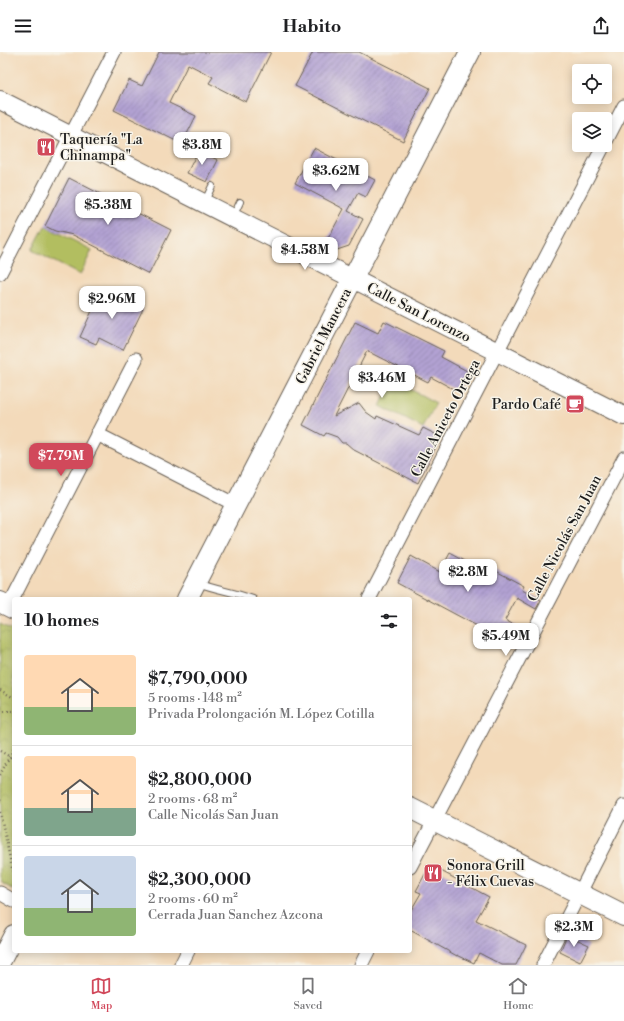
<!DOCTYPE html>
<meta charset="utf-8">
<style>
body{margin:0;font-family:"Libre Bodoni",serif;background:#f2f2f2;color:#202124;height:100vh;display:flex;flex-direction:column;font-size:15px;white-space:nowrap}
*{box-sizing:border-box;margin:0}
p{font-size:13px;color:#757577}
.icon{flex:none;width:22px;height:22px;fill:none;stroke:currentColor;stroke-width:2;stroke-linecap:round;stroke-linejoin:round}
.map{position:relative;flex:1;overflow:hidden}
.drawer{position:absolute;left:12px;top:545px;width:400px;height:356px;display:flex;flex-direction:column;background:#fff;border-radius:4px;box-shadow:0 2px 10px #0003}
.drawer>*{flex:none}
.controls{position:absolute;left:572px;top:12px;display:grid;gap:8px}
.controls a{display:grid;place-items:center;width:40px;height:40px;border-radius:4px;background:#fff;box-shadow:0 2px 10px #0003;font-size:20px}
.price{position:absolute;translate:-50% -34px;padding:0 9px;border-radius:8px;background:#fff;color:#222;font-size:13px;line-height:26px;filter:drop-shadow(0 1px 2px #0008)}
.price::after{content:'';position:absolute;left:50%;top:24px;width:12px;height:9px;margin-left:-6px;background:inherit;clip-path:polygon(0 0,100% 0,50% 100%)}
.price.active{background:#d1495b;color:#fff}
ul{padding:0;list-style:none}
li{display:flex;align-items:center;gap:12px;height:100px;padding:0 12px}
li+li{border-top:1px solid #e0e0e0}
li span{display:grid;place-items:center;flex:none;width:112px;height:80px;border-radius:4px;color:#555}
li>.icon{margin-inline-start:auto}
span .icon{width:48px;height:48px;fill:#fffc;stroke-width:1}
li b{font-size:17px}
h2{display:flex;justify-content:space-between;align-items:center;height:48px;padding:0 12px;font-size:17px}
header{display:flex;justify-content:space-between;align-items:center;height:52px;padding:0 12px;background:#fff;font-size:18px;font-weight:700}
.dock{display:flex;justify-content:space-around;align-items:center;height:56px;border-top:1px solid #e0e0e0;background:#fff;font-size:11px;color:#757577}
.dock a{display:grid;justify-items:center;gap:2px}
.dock .active{color:#d1495b}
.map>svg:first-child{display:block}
.park{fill:url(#park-crowns);stroke:#676d3e}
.pitch{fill:#b2be60;stroke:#676d3e}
.building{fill:url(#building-hatch)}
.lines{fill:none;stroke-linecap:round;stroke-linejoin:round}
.lane-casing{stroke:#675e53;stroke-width:8}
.street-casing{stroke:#675e53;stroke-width:15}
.secondary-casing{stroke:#675e53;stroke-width:20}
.primary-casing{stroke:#675e53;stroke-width:22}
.path{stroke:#675e53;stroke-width:2.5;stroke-dasharray:1 3;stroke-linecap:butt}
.lane{stroke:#fff;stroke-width:6}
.street{stroke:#fff;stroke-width:13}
.secondary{stroke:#fff;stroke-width:18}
.primary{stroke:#fff;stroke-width:20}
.labels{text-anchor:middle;stroke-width:3;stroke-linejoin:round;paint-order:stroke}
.poi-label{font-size:14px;fill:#1c1c1c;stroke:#f7f3e8;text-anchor:start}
.street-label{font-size:14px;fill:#1c1c1c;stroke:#f7f3e8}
</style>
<header><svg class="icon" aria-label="menu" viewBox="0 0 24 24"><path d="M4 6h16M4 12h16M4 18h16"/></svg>Habito<svg class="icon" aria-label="share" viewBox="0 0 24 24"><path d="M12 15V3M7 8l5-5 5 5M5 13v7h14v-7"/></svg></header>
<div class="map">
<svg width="624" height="913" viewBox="0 0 624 913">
<defs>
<pattern id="park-crowns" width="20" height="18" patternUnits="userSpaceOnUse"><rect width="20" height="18" fill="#b2be60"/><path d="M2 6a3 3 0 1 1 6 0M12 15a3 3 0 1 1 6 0" fill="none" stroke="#98a353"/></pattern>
<pattern id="building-hatch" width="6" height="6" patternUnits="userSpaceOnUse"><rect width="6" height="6" fill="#b2a2d3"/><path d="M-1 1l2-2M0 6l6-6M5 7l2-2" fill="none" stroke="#9083aa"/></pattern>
</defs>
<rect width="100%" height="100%" fill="#f7f3e8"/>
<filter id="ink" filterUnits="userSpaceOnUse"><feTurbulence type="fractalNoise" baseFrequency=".025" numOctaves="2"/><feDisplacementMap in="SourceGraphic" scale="8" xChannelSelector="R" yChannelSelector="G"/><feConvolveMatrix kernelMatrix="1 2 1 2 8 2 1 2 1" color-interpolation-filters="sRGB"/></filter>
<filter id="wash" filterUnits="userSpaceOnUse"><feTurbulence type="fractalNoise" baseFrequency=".012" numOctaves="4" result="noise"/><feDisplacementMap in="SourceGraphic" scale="16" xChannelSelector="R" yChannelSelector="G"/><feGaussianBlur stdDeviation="0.9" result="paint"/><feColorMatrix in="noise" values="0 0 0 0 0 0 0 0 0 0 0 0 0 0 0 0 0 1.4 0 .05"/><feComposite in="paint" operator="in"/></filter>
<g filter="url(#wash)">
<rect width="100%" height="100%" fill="#f3daba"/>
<polygon class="park" points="0,572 14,579 14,838 3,832 0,825"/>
<g class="pitch">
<polygon points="45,174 92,198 80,223 32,198"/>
<polygon points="393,328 436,351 423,376 380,354"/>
</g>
<g id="blocks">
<g class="building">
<polygon points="159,0 271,0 246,50 209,31 213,25 188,12 169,51 196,64 182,92 114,58 129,28 142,34"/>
<polygon points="313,0 359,0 430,36 403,89 295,34"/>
<polygon points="314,96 375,128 366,145 358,141 348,159 363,167 349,194 337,198 325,192 344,157 295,131"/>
<polygon points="198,99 218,108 207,130 187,121"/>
<polygon points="69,126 171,178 149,222 73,183 55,179 45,174"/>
<polygon points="102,237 143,257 123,298 99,286 96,292 80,285"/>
<polygon points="384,269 444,299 441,305 467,319 457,339 431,325 428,330 367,299 334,364 359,351 366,360 376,367 377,364 419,383 423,376 441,385 418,431 354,398 346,391 342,391 337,385 326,381 324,384 303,373 355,270 378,281"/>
<polygon points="450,501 493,524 496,519 524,534 522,538 541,548 536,557 517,546 505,568 516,574 507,590 397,531 411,504 440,520"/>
<polygon points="430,813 489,845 476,868 526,893 516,913 502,913 479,901 474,911 457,903 457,904 410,878 410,860 421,841 416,839"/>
<polygon points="567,883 589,893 580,910 560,900"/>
</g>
</g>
</g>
<g filter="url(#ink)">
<use href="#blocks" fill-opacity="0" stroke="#675e53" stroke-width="1"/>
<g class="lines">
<g class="lane-casing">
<g id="lane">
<polyline points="205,149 212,134"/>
<polyline points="233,165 240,150"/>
<path d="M 198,531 C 216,538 234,540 253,547"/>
</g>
</g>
<g class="street-casing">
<g id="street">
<polyline points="605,91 624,54"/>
<polyline points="0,221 114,0"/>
<polyline points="97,382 236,453"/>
<polyline points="369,547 604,93"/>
<polyline points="9,554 136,307"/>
<polyline points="410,815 624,406"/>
<polyline points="0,841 14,849"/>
<polyline points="181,913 188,899"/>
<polyline points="361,913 368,899"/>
<polyline points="543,913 624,754"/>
</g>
</g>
<g class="secondary-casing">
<polyline id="secondary" points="0,48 624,364"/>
</g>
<g class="primary-casing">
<g id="primary">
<polyline points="187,547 470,0"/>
<polyline points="0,550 14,557"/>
<polyline points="410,756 624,864"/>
<polyline points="0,910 14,883"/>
</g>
</g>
<g class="path">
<polyline points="0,638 14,646"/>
<polyline points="0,660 14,659"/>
<polyline points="0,699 14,707"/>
<polyline points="0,723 14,696"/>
<polyline points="0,747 0,752"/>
<polyline points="0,760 14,825"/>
</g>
<use href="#lane" class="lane"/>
<use href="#street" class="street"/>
<use href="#secondary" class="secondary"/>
<use href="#primary" class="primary"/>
</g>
</g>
<defs>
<g id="restaurant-square" transform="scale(1)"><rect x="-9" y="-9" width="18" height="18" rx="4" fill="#d1495b" stroke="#f7f3e8"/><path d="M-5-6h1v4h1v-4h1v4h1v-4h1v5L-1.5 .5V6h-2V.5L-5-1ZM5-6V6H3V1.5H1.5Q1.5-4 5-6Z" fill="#fff"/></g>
<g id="cafe-square" transform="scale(1)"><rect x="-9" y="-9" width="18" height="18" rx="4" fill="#d1495b" stroke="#f7f3e8"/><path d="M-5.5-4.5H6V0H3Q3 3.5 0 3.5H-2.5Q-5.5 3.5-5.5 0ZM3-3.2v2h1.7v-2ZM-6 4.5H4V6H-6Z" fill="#fff"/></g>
</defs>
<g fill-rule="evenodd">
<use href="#restaurant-square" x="46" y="95"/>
<use href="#cafe-square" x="575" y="352"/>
<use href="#restaurant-square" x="433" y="821"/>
</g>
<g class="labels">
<g class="poi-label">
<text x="60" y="92">Taquería "La<tspan x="60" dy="16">Chinampa"</tspan></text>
<text x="561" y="357" text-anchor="end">Pardo Café</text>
<text x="447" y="818">Sonora Grill<tspan x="447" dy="16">- Félix Cuevas</tspan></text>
</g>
<g class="street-label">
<text transform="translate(419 260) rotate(27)" y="5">Calle San Lorenzo</text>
<text transform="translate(323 284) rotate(-63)" y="5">Gabriel Mancera</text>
<text transform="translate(445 366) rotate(-62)" y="5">Calle Aniceto Ortega</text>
<text transform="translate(564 486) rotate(-62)" y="5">Calle Nicolás San Juan</text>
</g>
</g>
</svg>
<div class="controls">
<a><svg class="icon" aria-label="locate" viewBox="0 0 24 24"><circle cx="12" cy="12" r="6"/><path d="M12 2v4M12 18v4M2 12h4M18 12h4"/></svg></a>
<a><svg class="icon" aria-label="layers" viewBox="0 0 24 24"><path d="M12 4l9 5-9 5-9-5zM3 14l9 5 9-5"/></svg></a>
</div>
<b class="price" style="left:202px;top:114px">$3.8M</b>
<b class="price" style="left:336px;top:140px">$3.62M</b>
<b class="price" style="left:108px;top:174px">$5.38M</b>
<b class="price" style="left:305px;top:219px">$4.58M</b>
<b class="price" style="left:112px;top:268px">$2.96M</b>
<b class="price" style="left:382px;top:347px">$3.46M</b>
<b class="price active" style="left:61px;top:425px">$7.79M</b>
<b class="price" style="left:468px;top:541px">$2.8M</b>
<b class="price" style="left:506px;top:605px">$5.49M</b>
<b class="price" style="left:574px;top:896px">$2.3M</b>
<section class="drawer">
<h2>10 homes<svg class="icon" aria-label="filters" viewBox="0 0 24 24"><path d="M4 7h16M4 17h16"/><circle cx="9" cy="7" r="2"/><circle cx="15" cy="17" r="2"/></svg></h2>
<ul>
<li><span style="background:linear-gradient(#ffd9b3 65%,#8fb573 0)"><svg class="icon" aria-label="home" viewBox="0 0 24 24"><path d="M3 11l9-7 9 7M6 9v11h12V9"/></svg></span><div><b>$7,790,000</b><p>5 rooms · 148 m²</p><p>Privada Prolongación M. López Cotilla</p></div></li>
<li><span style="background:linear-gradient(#ffd9b3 65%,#7fa58c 0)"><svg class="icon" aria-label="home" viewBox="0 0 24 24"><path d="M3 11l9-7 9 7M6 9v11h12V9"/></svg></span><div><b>$2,800,000</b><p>2 rooms · 68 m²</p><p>Calle Nicolás San Juan</p></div></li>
<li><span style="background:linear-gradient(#c9d6e8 65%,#8fb573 0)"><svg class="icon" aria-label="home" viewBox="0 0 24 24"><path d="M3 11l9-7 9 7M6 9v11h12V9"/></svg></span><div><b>$2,300,000</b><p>2 rooms · 60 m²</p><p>Cerrada Juan Sanchez Azcona</p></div></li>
</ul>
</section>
</div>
<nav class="dock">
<a class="active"><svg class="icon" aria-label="map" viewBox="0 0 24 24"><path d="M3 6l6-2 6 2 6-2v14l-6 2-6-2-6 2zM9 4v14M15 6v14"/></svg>Map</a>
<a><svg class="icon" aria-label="saved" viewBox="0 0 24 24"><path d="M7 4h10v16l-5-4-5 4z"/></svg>Saved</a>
<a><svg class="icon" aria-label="home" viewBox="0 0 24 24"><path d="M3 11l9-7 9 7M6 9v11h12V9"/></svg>Home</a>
</nav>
